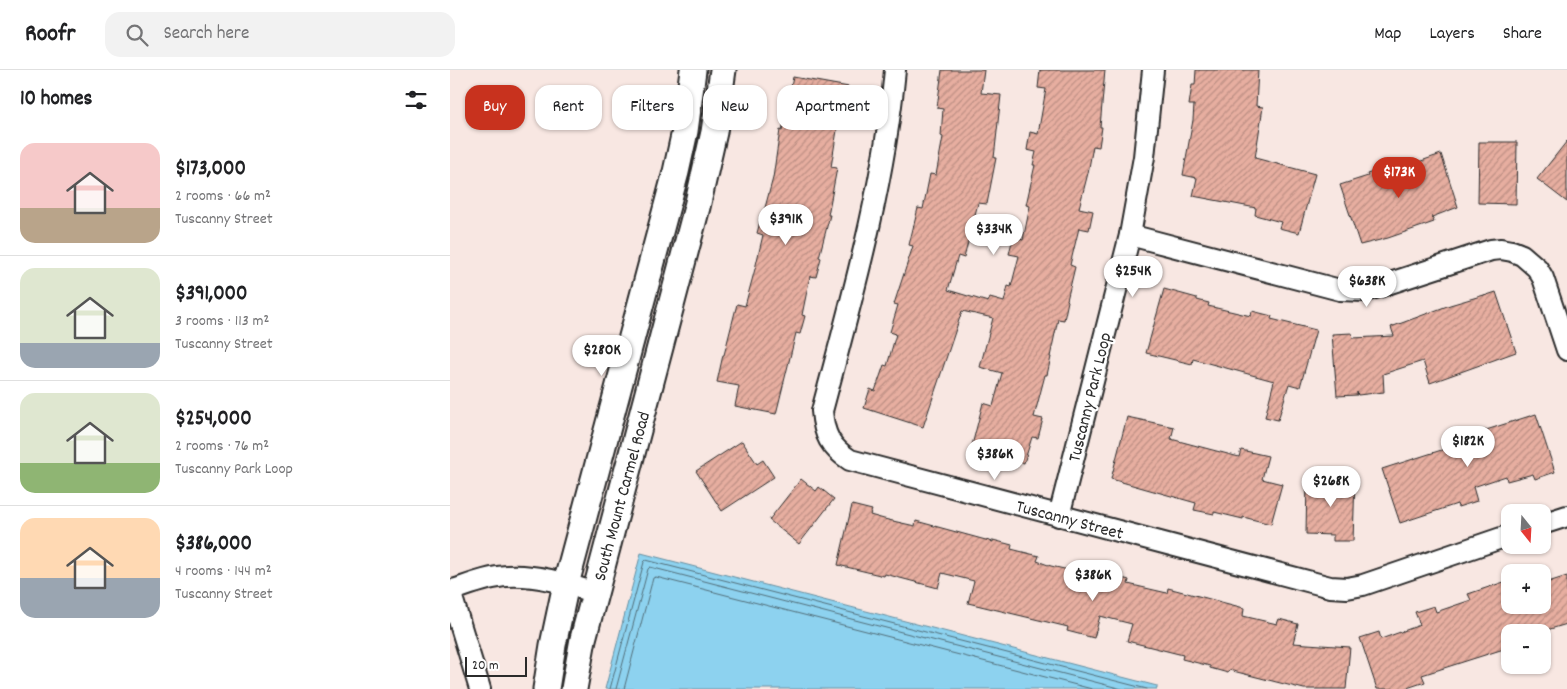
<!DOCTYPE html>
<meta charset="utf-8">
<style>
body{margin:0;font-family:Dekko,sans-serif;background:#f2f2f2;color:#202124;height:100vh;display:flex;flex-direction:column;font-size:19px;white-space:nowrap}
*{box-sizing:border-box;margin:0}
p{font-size:16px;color:#757577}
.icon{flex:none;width:28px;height:28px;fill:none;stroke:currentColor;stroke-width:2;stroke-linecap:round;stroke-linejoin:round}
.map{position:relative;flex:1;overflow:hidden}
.side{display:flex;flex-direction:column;background:#fff;width:450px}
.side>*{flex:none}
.banner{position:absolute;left:15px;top:15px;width:475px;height:45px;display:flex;gap:10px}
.needle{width:32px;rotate:162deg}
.buttons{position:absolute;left:1051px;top:434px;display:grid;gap:10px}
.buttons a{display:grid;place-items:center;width:50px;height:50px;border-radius:10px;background:#fff;box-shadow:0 1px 4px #0004;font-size:25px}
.scale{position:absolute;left:15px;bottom:12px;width:62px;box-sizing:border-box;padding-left:5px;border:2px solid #2b2b2b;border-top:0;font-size:14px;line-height:18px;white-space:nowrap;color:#2b2b2b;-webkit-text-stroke:4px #fff;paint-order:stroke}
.price{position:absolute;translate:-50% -42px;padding:0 11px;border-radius:18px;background:#fff;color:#222;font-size:16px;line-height:32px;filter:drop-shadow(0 1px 2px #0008)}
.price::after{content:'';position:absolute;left:50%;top:30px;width:15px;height:11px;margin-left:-8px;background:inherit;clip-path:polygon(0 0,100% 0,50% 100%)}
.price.on{background:#c8321e;color:#fff}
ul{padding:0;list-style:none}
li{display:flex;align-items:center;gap:15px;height:125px;padding:0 20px}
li+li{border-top:1px solid #e0e0e0}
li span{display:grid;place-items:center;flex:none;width:140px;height:100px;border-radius:15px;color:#555}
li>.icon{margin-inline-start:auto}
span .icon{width:60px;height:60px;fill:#fffc;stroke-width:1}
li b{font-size:21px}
h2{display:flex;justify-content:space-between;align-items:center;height:60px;padding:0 20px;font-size:21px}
.pill{padding:0 18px;border-radius:15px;background:#fff;box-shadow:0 1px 4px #0004;font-size:18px;line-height:45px}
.pill.on{background:#c8321e;color:#fff}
header{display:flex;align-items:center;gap:30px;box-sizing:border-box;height:70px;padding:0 25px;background:#fff;border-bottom:1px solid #e0e0e0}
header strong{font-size:24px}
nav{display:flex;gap:28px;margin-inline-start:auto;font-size:18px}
.search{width:350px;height:45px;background:#f2f2f2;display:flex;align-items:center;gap:12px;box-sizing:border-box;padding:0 18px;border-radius:15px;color:#757577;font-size:19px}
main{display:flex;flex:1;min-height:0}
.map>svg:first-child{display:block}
.water{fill:#8dd2ef;stroke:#668fa1}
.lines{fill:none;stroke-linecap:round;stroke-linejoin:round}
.shore{stroke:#526e79;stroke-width:1}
.building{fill:url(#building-hatch);stroke:#2b2b2b}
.minor-casing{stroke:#2b2b2b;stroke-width:24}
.tertiary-casing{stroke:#2b2b2b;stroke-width:29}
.minor{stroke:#fff;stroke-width:20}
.tertiary{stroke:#fff;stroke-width:25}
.labels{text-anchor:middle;stroke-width:4.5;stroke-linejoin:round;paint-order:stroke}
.street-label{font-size:18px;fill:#2b2b2b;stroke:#fff}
</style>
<header>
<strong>Roofr</strong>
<div class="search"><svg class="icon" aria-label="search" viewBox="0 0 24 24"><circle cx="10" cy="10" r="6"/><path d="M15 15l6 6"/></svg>Search here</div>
<nav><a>Map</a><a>Layers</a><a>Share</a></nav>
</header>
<main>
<section class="side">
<h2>10 homes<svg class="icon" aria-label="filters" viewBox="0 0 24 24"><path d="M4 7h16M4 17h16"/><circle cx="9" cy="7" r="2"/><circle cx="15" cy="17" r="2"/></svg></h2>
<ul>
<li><span style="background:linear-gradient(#f6c9c9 65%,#b9a48a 0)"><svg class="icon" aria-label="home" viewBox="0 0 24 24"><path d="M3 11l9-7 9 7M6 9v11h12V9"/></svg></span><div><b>$173,000</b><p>2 rooms · 66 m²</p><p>Tuscanny Street</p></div></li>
<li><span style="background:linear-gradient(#dfe7d0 75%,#9aa5b1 0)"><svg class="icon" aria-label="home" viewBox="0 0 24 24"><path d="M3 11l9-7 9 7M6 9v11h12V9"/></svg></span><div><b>$391,000</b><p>3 rooms · 113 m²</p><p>Tuscanny Street</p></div></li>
<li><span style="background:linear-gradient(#dfe7d0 70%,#8fb573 0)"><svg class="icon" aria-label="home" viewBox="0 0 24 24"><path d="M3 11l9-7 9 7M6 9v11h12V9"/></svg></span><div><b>$254,000</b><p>2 rooms · 76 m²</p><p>Tuscanny Park Loop</p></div></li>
<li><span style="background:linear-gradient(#ffd9b3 60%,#9aa5b1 0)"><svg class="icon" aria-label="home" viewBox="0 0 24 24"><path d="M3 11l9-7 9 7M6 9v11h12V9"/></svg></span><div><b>$386,000</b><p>4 rooms · 144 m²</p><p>Tuscanny Street</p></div></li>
</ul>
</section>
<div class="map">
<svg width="1117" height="619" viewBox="0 0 1117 619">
<defs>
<pattern id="building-hatch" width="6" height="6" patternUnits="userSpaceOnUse" patternTransform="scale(1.25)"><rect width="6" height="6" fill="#e7aea0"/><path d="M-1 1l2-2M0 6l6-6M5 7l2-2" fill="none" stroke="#bb8e83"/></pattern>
</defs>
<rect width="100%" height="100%" fill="#f8e7e2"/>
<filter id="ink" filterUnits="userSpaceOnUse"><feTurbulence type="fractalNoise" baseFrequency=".02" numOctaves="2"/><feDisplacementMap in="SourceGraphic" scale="10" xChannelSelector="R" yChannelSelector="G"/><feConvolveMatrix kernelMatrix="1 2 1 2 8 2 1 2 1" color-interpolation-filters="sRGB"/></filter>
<g filter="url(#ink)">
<polygon class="water" points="191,483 707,616 707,619 155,619"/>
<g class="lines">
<g class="shore">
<polyline points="160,619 194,492 196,490 697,619"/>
<polyline points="166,619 198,499 200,497 672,619"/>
<polyline points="174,619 203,508 206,507 642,619"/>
</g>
</g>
<g class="building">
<polygon points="492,0 534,0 531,23 551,25 544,88 546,88 537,134 528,133 514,188 508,186 498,220 538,232 540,228 554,232 558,216 561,217 569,186 559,184 563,167 573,170 580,136 576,135 585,95 583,95 586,82 577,80 580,62 588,64 596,19 588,18 590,0 655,0 650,57 652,57 649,77 643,76 638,103 629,138 643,141 639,160 629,158 620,195 625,197 617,230 618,231 614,250 608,249 600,287 601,287 597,305 595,305 584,347 593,349 588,368 582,367 574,393 521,379 533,333 543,336 552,303 530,297 543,248 512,241 473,357 414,338 420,319 425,321 434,295 437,296 446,264 440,262 448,235 444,234 463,176 459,175 468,138 473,139 480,104 486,105 493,67 491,66 493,39 487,38"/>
<polygon points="746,0 808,0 806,36 813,37 805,88 865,104 849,163 829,158 831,152 805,145 806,138 743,126 747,108 733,105 743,50 744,35 739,35 742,15 745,15"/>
<polygon points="343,7 399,17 392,55 388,54 381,97 387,98 378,145 380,145 369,187 371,188 366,207 360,206 352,245 355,246 350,264 346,263 326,344 285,336 289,316 267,312 273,285 274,285 287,234 295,236 305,199 313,165 307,163 312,145 313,145 323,108 330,60 332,61"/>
<polygon points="1117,71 1117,132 1087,109"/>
<polygon points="1029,72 1067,72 1066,134 1028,133"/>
<polygon points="991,84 1008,137 982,147 984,152 938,168 910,175 890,115 918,106 917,104 935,98 937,103"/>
<polygon points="714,219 747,228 747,230 759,233 758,236 801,246 802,241 822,246 821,249 866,260 850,317 839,314 828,350 815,347 824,311 743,289 742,294 696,283"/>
<polygon points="1046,222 1066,282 980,313 973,291 933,304 934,322 908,325 907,322 907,325 887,326 882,264 902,263 903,268 944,266 941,257 1000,235 1034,225 1034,226"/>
<polygon points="1086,344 1105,402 1085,409 1083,404 1057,411 1056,406 1023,417 1027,431 1008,437 1007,434 950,453 932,399 1001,377 999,372"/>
<polygon points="677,347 724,357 721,369 789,387 791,380 818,386 812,409 832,414 821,454 793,447 793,449 764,442 764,444 744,440 746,433 661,409"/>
<polygon points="292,371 307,394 313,390 324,407 272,441 246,401"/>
<polygon points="351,409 366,421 369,417 384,429 349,474 319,450"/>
<polygon points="857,409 905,409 903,471 883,471 883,465 856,464"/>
<polygon points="402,435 422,440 420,445 434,449 465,456 466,451 543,472 543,470 562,475 561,479 589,486 587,491 601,496 632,503 634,497 679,510 678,514 717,523 718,518 794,538 793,546 827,554 829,549 848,554 843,573 900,577 896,619 854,619 779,600 778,603 760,598 760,596 732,589 733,585 677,571 682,554 650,546 644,568 617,561 618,557 518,533 524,511 492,503 488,518 435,504 434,506 388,495"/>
<polygon points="1117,506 1117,554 1090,562 1060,562 1060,577 972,605 975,612 954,619 927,619 910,568 929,562 931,569 970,555 965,542 984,536 986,542 1021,530 1018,524 1060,510 1060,535 1092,535 1092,514"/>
</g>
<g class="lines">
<g class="minor-casing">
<g id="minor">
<path d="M 445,0 C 434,117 402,228 372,341 C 374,365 380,377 400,390 L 880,517 L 897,518 L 913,515 L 1060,465"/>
<polyline points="680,165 890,220 915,221 928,217 1041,180 1051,179 1062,181 1072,185 1087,198 1093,208 1117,280"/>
<polyline points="609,446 680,165 694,87 703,0"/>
<polyline points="1092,454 1117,446"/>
<path d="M 0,521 C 19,515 37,507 57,506 C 87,504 117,514 145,523"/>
<polyline points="0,521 30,619"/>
</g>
</g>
<g class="tertiary-casing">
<g id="tertiary">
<polyline points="96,619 103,575 116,514 226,102 235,61 243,0"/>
<polyline points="124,619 133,569 247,137 264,62 273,0"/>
</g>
</g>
<use href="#minor" class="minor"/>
<use href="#tertiary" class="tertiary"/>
</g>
</g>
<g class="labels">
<g class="street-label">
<text transform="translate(639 327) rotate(-76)" y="6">Tuscanny Park Loop</text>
<text transform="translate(171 426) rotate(-75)" y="6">South Mount Carmel Road</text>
<text transform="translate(620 449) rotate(15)" y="6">Tuscanny Street</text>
</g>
</g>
</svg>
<div class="buttons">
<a><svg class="needle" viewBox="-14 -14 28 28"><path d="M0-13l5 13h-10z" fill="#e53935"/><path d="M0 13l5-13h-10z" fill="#757577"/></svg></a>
<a>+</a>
<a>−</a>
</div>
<div class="scale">20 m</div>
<b class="price on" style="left:949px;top:129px">$173K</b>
<b class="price" style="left:336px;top:176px">$391K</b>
<b class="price" style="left:544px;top:186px">$334K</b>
<b class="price" style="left:683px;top:228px">$254K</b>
<b class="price" style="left:917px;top:238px">$638K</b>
<b class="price" style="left:152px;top:307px">$280K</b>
<b class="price" style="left:1018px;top:398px">$182K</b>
<b class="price" style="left:545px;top:411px">$386K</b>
<b class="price" style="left:881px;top:438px">$268K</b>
<b class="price" style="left:643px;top:532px">$386K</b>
<div class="banner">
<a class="pill on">Buy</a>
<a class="pill">Rent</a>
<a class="pill">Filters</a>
<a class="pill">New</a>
<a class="pill">Apartment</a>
</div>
</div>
</main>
